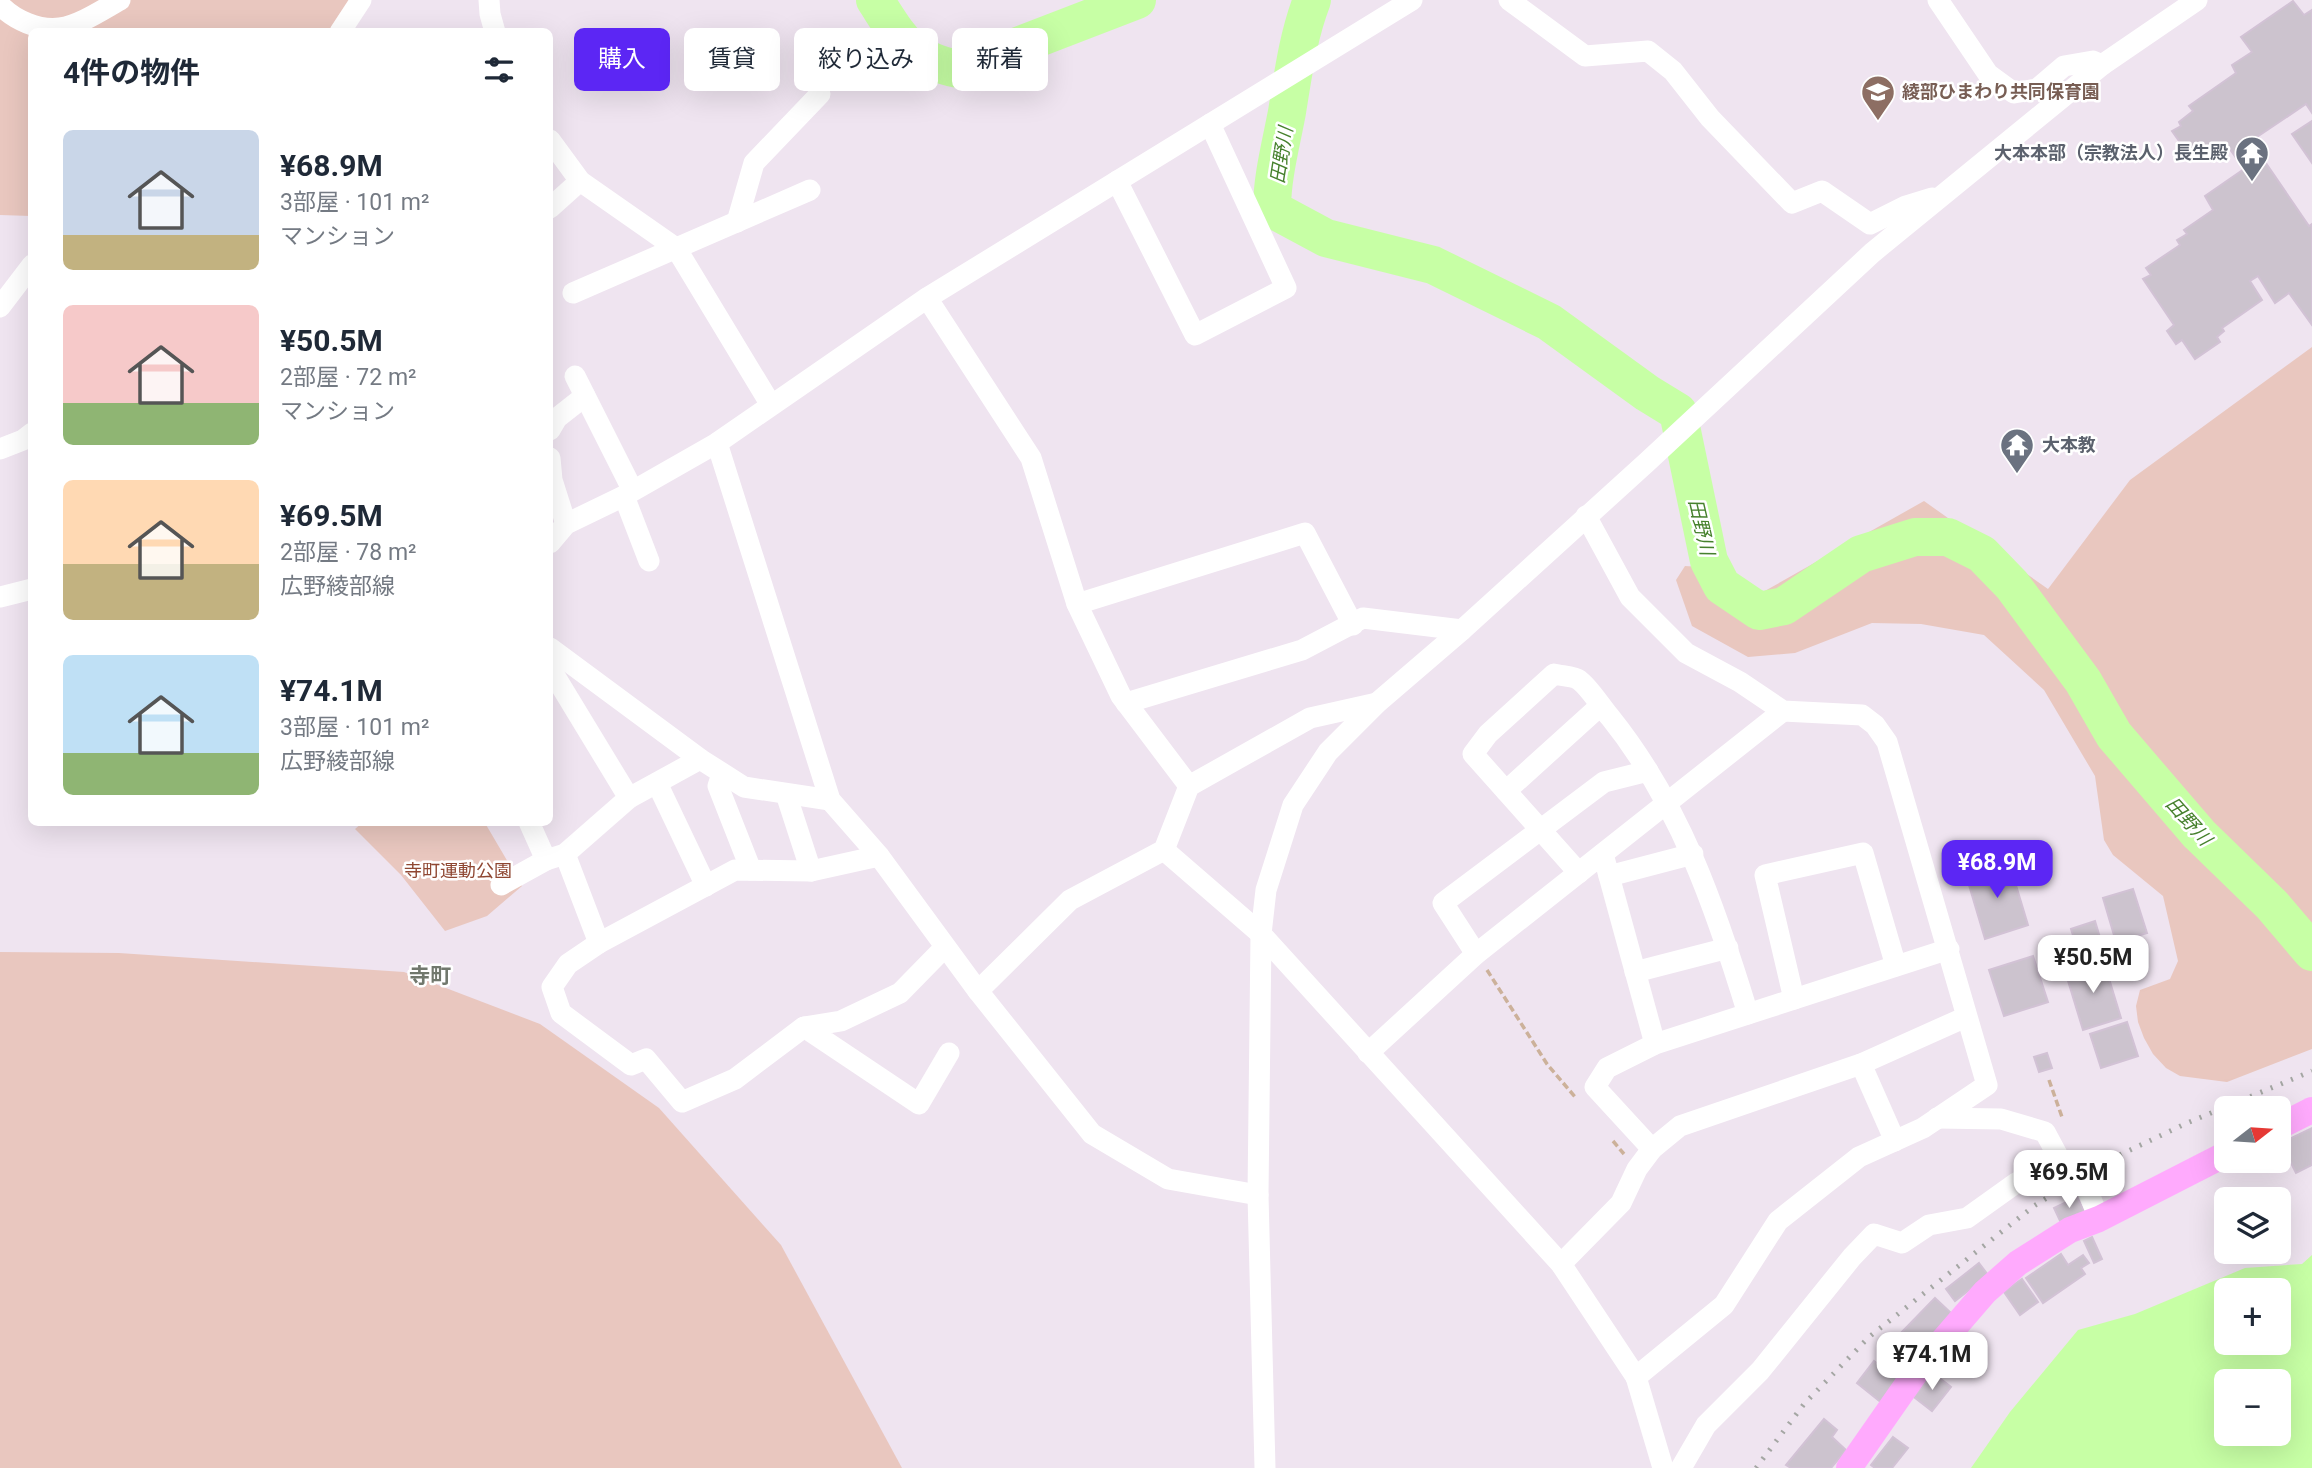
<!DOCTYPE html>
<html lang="ja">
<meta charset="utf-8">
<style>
body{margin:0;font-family:Roboto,"Noto Sans JP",sans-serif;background:#f2f2f3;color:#1f2937;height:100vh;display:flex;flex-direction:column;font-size:26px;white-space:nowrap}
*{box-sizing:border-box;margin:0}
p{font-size:23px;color:#747a83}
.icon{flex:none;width:38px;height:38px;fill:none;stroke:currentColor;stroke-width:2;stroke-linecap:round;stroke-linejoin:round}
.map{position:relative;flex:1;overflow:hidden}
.sheet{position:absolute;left:28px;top:28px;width:525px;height:798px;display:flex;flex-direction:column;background:#fff;border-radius:10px;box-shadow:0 7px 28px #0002}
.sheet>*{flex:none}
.hud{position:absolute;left:574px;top:28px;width:665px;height:63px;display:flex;gap:14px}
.needle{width:46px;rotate:73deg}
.tools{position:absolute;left:2214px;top:1096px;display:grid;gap:14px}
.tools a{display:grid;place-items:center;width:77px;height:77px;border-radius:10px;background:#fff;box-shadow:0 7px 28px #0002;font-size:35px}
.price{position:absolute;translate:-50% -60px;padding:0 16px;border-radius:14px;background:#fff;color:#222;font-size:23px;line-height:46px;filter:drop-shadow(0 2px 4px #0008)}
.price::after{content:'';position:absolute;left:50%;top:42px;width:21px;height:16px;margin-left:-10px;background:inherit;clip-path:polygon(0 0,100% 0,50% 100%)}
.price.current{background:#5c26f4;color:#fff}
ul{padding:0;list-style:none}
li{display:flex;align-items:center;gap:21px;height:175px;padding:0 35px}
li span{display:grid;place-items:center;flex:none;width:196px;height:140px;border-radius:10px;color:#555}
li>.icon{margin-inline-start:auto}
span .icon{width:84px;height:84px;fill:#fffc;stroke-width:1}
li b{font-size:30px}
h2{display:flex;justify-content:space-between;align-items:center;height:84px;padding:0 35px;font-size:30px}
.chip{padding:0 24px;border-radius:10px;background:#fff;box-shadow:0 7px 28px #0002;font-size:24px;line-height:63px}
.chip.current{background:#5c26f4;color:#fff}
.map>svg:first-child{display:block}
.green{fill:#e9c7bf}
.water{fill:#c7ffa5;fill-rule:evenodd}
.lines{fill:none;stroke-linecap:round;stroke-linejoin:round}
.river{stroke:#c7ffa5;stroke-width:38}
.building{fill:#ccc3ce;stroke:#d2c2d5;stroke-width:2}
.path{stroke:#ccb19a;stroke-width:3.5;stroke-dasharray:7 3.5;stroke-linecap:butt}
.minor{stroke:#fff;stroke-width:21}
.major{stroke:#ffaafd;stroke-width:26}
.rail{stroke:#a4a6a3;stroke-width:5;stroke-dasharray:2 9;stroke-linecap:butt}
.labels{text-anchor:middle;stroke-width:5;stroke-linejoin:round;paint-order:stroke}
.education-label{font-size:18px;font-weight:bold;fill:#785e54;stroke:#fff;text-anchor:start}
.worship-label{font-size:18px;font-weight:bold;fill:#5b616d;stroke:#fff;text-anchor:end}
.park-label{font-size:18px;fill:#8f4732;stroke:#fff}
.water-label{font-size:19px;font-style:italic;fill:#46812d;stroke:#fff}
.quarter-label{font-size:21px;font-weight:bold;fill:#71786d;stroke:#fff}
</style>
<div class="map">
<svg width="2312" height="1468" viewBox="0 0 2312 1468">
<rect width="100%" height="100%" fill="#efe4f0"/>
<g class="green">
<polygon points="0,0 350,0 342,31 32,32 31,216 0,215"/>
<polygon points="2312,347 2312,1049 2227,1082 2180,1076 2166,1068 2153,1054 2144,1038 2138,1022 2136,1006 2140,990 2170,979 2178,961 2163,896 2113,855 2104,840 2095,776 2044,690 1984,635 1921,624 1872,623 1795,653 1748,657 1692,626 1676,580 1685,566 1700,567 1727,605 1763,592 1924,501 2048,589 2130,480"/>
<polygon points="362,823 485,823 522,886 487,916 445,931 401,875 355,829"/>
<polygon points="0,952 119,953 404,972 540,1024 659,1108 781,1245 902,1468 0,1468"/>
</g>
<path class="water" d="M 2312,1255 L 2312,1468 L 1971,1468 L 2010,1412 L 2078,1330 L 2135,1314 L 2245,1268 L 2302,1264 ZM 2226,1290 L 2278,1290 L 2278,1342 L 2226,1342 ZM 2226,1381 L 2278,1381 L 2278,1433 L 2226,1433 Z"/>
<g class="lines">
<g class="river">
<path d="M 875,0 C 901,40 909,59 958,69 L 1137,0"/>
<path d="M 1312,0 C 1298,36 1293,75 1287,112 C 1281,144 1272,177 1272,209 L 1326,238 L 1433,265 L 1549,322 L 1647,393 L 1678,412 L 1709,561 L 1722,586 L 1759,611 L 1784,606 L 1861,554 L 1915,537 L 1948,537 L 1982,554 L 2012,585 L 2083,681 L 2114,735 L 2199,834 L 2272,905 L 2312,952"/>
</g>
</g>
<g class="building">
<polygon points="2293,1 2304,15 2312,10 2312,113 2306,104 2248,143 2258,158 2261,156 2309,226 2312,224 2312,325 2289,293 2275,303 2258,276 2250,281 2262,300 2222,328 2224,331 2217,337 2220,342 2195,359 2182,340 2176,344 2167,331 2174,325 2143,279 2151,275 2146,268 2180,245 2177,240 2187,234 2184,230 2213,210 2205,196 2244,169 2229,148 2222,153 2218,149 2202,161 2196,155 2191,158 2172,131 2181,126 2179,122 2193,111 2189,106 2236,73 2232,65 2252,52 2241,37"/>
<polygon points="2312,121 2312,163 2292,134"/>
<polygon points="2009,862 2028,925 1985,939 1966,875"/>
<polygon points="2133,889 2147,933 2116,942 2103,898"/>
<polygon points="2095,921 2104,951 2080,958 2071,929"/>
<polygon points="2127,946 2135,970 2117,976 2109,952"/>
<polygon points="2033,956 2048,1002 2004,1016 1989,970"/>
<polygon points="2103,959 2121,1018 2083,1030 2065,971"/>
<polygon points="2127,1022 2138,1056 2101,1068 2090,1034"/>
<polygon points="2047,1053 2052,1068 2039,1072 2034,1057"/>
<polygon points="2312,1128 2312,1165 2296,1173 2281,1143"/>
<polygon points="2077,1197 2084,1211 2061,1223 2054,1208"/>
<polygon points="2092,1237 2102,1259 2094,1263 2084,1241"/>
<polygon points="2061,1254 2068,1265 2083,1255 2089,1263 2081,1268 2085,1274 2043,1303 2026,1278"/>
<polygon points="1979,1263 1988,1275 1955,1301 1946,1289"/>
<polygon points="2022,1279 2038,1302 2020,1315 2004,1292"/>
<polygon points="1935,1298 1952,1314 1913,1353 1897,1337"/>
<polygon points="1874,1361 1900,1381 1882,1403 1857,1383"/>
<polygon points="1933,1373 1951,1387 1932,1411 1914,1397"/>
<polygon points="1824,1419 1837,1430 1832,1437 1846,1450 1831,1468 1791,1468 1786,1465"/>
<polygon points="1893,1437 1908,1448 1892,1468 1875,1468 1871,1465"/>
</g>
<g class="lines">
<g class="path">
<polyline points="1487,970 1547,1064 1576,1098"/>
<polyline points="2049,1080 2062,1117"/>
<polyline points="1613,1141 1624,1154"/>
</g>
<g class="minor">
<polyline points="489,0 490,14 495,32"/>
<polyline points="1509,0 1585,56 1648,51 1673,71 1710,118 1792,203 1822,191 1870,224 1906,206 1932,198"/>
<polyline points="1938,0 1988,74 2014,93 2037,89 2064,66 2093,61 2102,65"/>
<path d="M 0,5 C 14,20 39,31 60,28 C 80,25 102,10 120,0"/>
<polyline points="340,32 361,0"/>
<polyline points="550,140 580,181 676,248 771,405"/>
<polyline points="1117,181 1195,335 1286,288 1210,124"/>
<polyline points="550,208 580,181"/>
<polyline points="737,222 754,163 820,94"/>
<polyline points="573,293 810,190"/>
<polyline points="927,298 1031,458 1077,604 1121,696 1189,786"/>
<polyline points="0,307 32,265"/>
<polyline points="575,376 632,489"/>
<polyline points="550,430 557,418 585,396"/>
<polyline points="717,443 830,800 879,856 978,991 1092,1134 1168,1179 1258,1195"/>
<polyline points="0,449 23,440 32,433"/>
<polyline points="550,458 552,480 566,524"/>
<polyline points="624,496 649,561"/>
<polyline points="550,543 566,524 624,496 717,443 927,298 1412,0"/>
<polyline points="0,597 32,589"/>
<polyline points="1077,604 1305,533 1353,625"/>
<polyline points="550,648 700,759 744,787 830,800"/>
<polyline points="550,668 629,798 700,759"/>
<polyline points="1126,703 1302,650 1363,618 1462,630"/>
<polyline points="722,774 718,786 751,870"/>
<polyline points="657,783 706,886"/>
<polyline points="1506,791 1600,706"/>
<polyline points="786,794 811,871"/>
<polyline points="529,822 546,860 565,854 629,798"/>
<polyline points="1164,850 1261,934 1561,1264 1636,1377 1724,1305 1778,1221 1859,1157 1923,1128 1987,1085 1887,742 1875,725 1862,715 1783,711 1740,682 1686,653 1630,597 1586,516"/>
<polyline points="565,854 599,943 735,870 811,871 879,856"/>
<polyline points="1603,854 1655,1044"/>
<path d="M 1579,873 L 1473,754 L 1488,734 L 1554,674 C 1561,676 1574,676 1579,680 C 1589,687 1602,708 1610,717 C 1680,804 1716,909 1748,1014"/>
<polyline points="1609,876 1693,854"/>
<polyline points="501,885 546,860"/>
<polyline points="599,943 568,964 552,987 561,1013 631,1065 646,1059 682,1102 735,1079 804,1027"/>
<polyline points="945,947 900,993 841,1021 804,1027 919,1104 949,1053"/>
<polyline points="1476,954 1443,903 1604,782 1648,771"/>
<polyline points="1635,972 1728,948"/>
<polyline points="978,991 1070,900 1164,850 1189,786 1310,718 1377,703"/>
<polyline points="1794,999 1765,875 1863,853 1896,966"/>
<polyline points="1368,1053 1476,954 1783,711"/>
<polyline points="1861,1064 1895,1141"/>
<polyline points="1652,1149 1595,1087 1607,1068 1655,1044 1949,949"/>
<polyline points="2082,1176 2099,1219"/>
<polyline points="1561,1264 1621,1203 1637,1169 1652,1149 1680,1126 1861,1064 1966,1017"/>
<polyline points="1636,1377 1663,1468"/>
<polyline points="1265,1468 1258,1195 1261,934 1266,890 1293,805 1328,752 1377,703 1462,630 1646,463 1872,253 2102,65 2197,0"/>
<polyline points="1681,1468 1706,1425 1760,1371 1852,1257 1874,1234 1902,1243 1929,1225 1967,1218 2016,1183 2060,1160 2045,1132 2001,1119 1937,1118"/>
</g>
<g class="major">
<polyline points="2278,1127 2312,1110"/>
<polyline points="1849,1468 1916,1372 1985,1292 2018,1263 2070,1230 2099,1219 2226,1154"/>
</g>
<polyline class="rail" points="1756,1468 1804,1404 1869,1337 2034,1206 2107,1161 2187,1123 2312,1071"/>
</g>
<defs>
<g id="school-pin" transform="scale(1.75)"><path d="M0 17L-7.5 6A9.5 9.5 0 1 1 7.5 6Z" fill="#8d6e63" stroke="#fff"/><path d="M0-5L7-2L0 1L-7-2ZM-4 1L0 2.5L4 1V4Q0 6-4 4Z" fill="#fff"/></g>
<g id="temple-pin" transform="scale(1.75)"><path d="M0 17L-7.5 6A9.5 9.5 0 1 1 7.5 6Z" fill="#6b7280" stroke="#fff"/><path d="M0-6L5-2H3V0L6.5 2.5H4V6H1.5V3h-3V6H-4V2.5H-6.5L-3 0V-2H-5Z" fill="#fff"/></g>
</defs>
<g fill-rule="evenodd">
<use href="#school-pin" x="1878" y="92"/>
<use href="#temple-pin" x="2252" y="153"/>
<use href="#temple-pin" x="2017" y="445"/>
</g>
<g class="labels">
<g class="education-label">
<text x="1902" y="98">綾部ひまわり共同保育園</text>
</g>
<g class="worship-label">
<text x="2228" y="159">大本本部（宗教法人）長生殿</text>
<text x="2042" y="451" text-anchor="start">大本教</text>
</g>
<g class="park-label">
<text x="458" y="877">寺町運動公園</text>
</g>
<g class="water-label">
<text transform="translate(1281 155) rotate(-81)" y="7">田野川</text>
<text transform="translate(1702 527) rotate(77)" y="7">田野川</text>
<text transform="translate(2189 821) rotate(48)" y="7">田野川</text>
</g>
<g class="quarter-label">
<text x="430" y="983">寺町</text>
</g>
</g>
</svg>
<div class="tools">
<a><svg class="needle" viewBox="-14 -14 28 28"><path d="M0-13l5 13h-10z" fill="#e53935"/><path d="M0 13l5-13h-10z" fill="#747a83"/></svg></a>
<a><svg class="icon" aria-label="layers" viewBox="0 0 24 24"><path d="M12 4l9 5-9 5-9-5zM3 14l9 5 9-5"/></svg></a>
<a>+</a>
<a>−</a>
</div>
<b class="price current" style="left:1997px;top:900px">¥68.9M</b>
<b class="price" style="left:2093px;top:995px">¥50.5M</b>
<b class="price" style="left:2069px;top:1210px">¥69.5M</b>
<b class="price" style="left:1932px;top:1392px">¥74.1M</b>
<div class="hud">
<a class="chip current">購入</a>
<a class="chip">賃貸</a>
<a class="chip">絞り込み</a>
<a class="chip">新着</a>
</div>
<section class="sheet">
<h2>4件の物件<svg class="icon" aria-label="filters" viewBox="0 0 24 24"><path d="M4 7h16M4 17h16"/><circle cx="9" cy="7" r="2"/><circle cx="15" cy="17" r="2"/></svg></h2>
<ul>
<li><span style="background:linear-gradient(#c9d6e8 75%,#c2b280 0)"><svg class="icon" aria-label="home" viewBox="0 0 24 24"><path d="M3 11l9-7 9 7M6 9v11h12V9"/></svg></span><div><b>¥68.9M</b><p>3部屋 · 101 m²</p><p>マンション</p></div></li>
<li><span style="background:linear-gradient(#f6c9c9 70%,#8fb573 0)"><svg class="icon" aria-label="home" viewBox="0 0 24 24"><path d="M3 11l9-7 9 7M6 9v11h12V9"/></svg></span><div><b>¥50.5M</b><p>2部屋 · 72 m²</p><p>マンション</p></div></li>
<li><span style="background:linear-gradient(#ffd9b3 60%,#c2b280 0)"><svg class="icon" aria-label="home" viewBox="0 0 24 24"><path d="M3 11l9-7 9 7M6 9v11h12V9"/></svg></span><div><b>¥69.5M</b><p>2部屋 · 78 m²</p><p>広野綾部線</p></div></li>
<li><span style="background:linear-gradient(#bfe0f5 70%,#8fb573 0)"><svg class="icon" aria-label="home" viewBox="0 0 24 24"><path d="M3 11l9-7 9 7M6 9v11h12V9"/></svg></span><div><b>¥74.1M</b><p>3部屋 · 101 m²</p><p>広野綾部線</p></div></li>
</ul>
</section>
</div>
